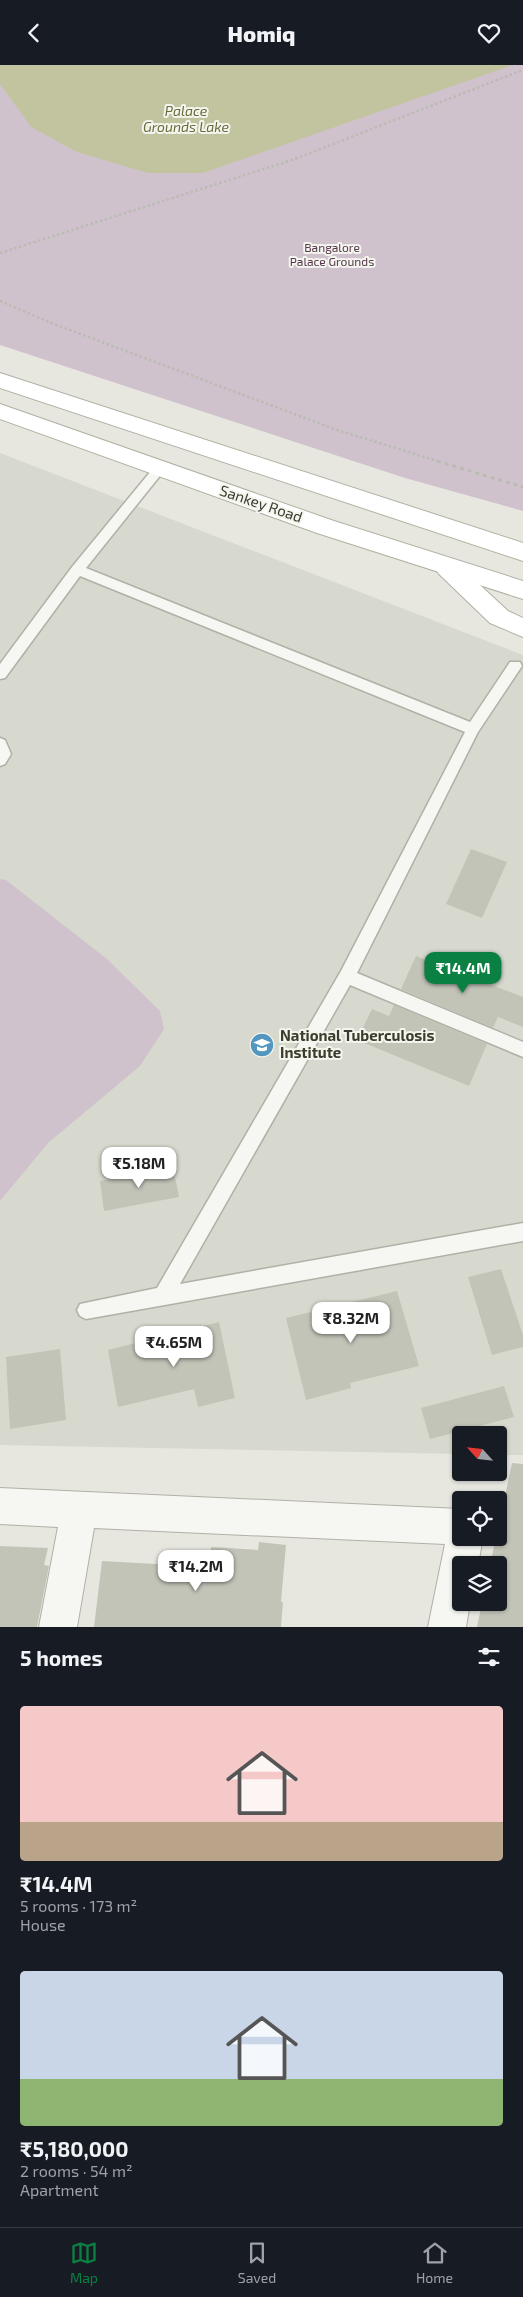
<!DOCTYPE html>
<meta charset="utf-8">
<style>
body{margin:0;font-family:"Exo 2",sans-serif;background:#242831;color:#f1f3f6;height:100vh;display:flex;flex-direction:column;font-size:19px;white-space:nowrap}
*{box-sizing:border-box;margin:0}
p{font-size:16px;color:#9ea1a6}
.icon{flex:none;width:28px;height:28px;fill:none;stroke:currentColor;stroke-width:2;stroke-linecap:round;stroke-linejoin:round}
.map{position:relative;height:1562px;overflow:hidden}
.side{display:flex;flex-direction:column;background:#171b24;flex:1}
.side>*{flex:none}
.needle{width:32px;rotate:297deg}
.buttons{position:absolute;left:452px;top:1361px;display:grid;gap:10px}
.buttons a{display:grid;place-items:center;width:55px;height:55px;border-radius:5px;background:#171b24;box-shadow:0 1px 4px #0004;font-size:25px}
.price{position:absolute;translate:-50% -42px;padding:0 11px;border-radius:10px;background:#fff;color:#222;font-size:16px;line-height:32px;filter:drop-shadow(0 1px 2px #0008)}
.price::after{content:'';position:absolute;left:50%;top:30px;width:15px;height:11px;margin-left:-8px;background:inherit;clip-path:polygon(0 0,100% 0,50% 100%)}
.price.on{background:#0b8043;color:#fff}
ul{padding:0;list-style:none}
li{display:grid;align-content:center;gap:10px;height:265px;padding:0 20px}
li span{display:grid;place-items:center;height:155px;border-radius:5px;color:#555}
li>.icon{margin-inline-start:auto}
span .icon{width:90px;height:90px;fill:#fffc;stroke-width:1}
li b{font-size:21px}
h2{display:flex;justify-content:space-between;align-items:center;height:60px;padding:0 20px;font-size:21px}
header{display:flex;justify-content:space-between;align-items:center;height:65px;padding:0 20px;background:#171b24;font-size:22px;font-weight:800}
.menu{display:flex;justify-content:space-around;align-items:center;height:70px;border-top:1px solid #363941;background:#171b24;font-size:14px;color:#9ea1a6}
.menu a{display:grid;justify-items:center;gap:2px}
.menu .on{color:#0b8043}
.map>svg:first-child{display:block}
.built{fill:#d7d9ce}
.green{fill:#d0c2cd}
.water{fill:#c2c49f}
.building{fill:#c2c4b8}
.lines{fill:none;stroke-linecap:round;stroke-linejoin:round}
.lane-casing{stroke:#b0b1a6;stroke-width:3}
.street-casing{stroke:#b0b1a6;stroke-width:2}
.secondary-casing{stroke:#b0b1a6;stroke-width:2}
.primary-casing{stroke:#b0b2a1;stroke-width:2}
.path-far1{stroke:#babbb2;stroke-width:2.5;stroke-dasharray:2.5 2.5;stroke-linecap:butt}
.path{stroke:#babbb2;stroke-width:3;stroke-dasharray:4 4;stroke-linecap:butt}
.lane{fill:#f6f6f2;fill-rule:evenodd}
.street{fill:#f6f6f2;fill-rule:evenodd}
.secondary{fill:#fff;fill-rule:evenodd}
.primary{fill:#fff;fill-rule:evenodd}
.labels{text-anchor:middle;stroke-width:4;stroke-linejoin:round;paint-order:stroke}
.far-park-label{font-size:12px;fill:#57394d;stroke:#f5f5ef}
.far-water-label{font-size:14px;font-style:italic;fill:#696c39;stroke:#f5f5ef}
.street-label{font-size:15px;fill:#3a3d2b;stroke:#f5f5ef}
.poi-label{font-size:15px;font-weight:bold;fill:#3a3d2b;stroke:#f5f5ef;text-anchor:start}
</style>
<header><svg class="icon" aria-label="back" viewBox="0 0 24 24"><path d="M15 5l-7 7 7 7"/></svg>Homiq<svg class="icon" aria-label="heart" viewBox="0 0 24 24"><path d="M12 20l-8-8c-3-5 5-10 8-4 3-6 11-1 8 4z"/></svg></header>
<div class="map">
<svg width="523" height="1562" viewBox="0 0 523 1562">
<rect width="100%" height="100%" fill="#e7e7e0"/>
<polygon class="built" points="0,388 523,590 523,1390 499,1390 499,1370 461,1370 461,1389 0,1380"/>
<g class="green">
<polygon points="0,0 523,0 523,446 405,413 0,280"/>
<polygon points="0,814 6,815 107,894 160,946 164,964 140,1001 48,1078 0,1136"/>
</g>
<polygon class="water" points="0,0 513,0 203,108 148,108 77,87 31,62 0,19"/>
<g class="building">
<polygon points="471,784 507,797 482,853 446,839"/>
<polygon points="416,891 523,932 523,962 498,952 493,963 401,924"/>
<polygon points="394,940 487,979 469,1021 357,975 372,944 389,951"/>
<polygon points="173,1102 179,1132 104,1146 100,1116"/>
<polygon points="501,1204 523,1270 523,1282 492,1290 468,1212"/>
<polygon points="397,1226 419,1301 350,1318 351,1323 306,1335 286,1253"/>
<polygon points="219,1257 235,1333 198,1342 194,1324 118,1342 108,1285"/>
<polygon points="60,1284 66,1355 10,1364 6,1292"/>
<polygon points="504,1321 514,1352 430,1374 421,1343"/>
<polygon points="512,1398 523,1399 523,1562 477,1562 482,1538 499,1538 499,1500 490,1500 496,1472 499,1472 499,1460"/>
<polygon points="259,1477 286,1480 281,1537 283,1537 281,1562 94,1562 102,1496 210,1502 211,1482 258,1485"/>
<polygon points="0,1481 48,1483 44,1500 49,1501 37,1562 0,1562"/>
</g>
<g class="lines">
<g class="lane-casing">
<g id="lane">
<polygon points="159,400 163,401 165,404 163,407 86,503 470,657 510,597 520,597 522,601 478,667 357,908 523,977 523,992 350,920 180,1219 523,1158 523,1176 86,1254 80,1251 77,1245 80,1239 157,1223 341,906 465,667 80,511 5,613 0,614 0,599 72,502 155,401"/>
<polygon points="0,673 5,675 11,689 5,699 0,701"/>
</g>
</g>
<g class="street-casing">
<polygon id="street" points="0,1423 461,1444 461,1472 483,1472 478,1500 461,1500 461,1538 470,1538 466,1562 428,1562 445,1479 94,1463 77,1562 39,1562 58,1462 0,1459"/>
</g>
<g class="secondary-casing">
<polygon id="secondary" points="447,494 455,497 508,546 523,553 523,572 490,558 439,509 435,503 439,497"/>
</g>
<g class="primary-casing">
<g id="primary">
<polygon points="0,308 523,478 523,496 0,323"/>
<polygon points="0,339 334,456 523,516 523,534 317,468 0,354"/>
</g>
</g>
<g class="path-far1">
<polyline points="0,188 292,95 523,5"/>
<polyline points="0,236 51,258 337,365 441,397"/>
</g>
<polyline class="path" points="437,396 523,422"/>
<use href="#lane" class="lane"/>
<use href="#street" class="street"/>
<use href="#secondary" class="secondary"/>
<use href="#primary" class="primary"/>
</g>
<defs>
<g id="university-disc" transform="scale(1.25)"><circle r="9.5" fill="#5297bf" stroke="#f5f5ef"/><path d="M0-5L7-2L0 1L-7-2ZM-4 1L0 2.5L4 1V4Q0 6-4 4Z" fill="#fff"/></g>
</defs>
<g fill-rule="evenodd">
<use href="#university-disc" x="262" y="980"/>
</g>
<g class="labels">
<g class="far-park-label">
<text x="332" y="187">Bangalore<tspan x="332" dy="14">Palace Grounds</tspan></text>
</g>
<g class="far-water-label">
<text x="186" y="51">Palace<tspan x="186" dy="16">Grounds Lake</tspan></text>
</g>
<g class="street-label">
<text transform="translate(261 439) rotate(19)" y="5">Sankey Road</text>
</g>
<g class="poi-label">
<text x="280" y="976">National Tuberculosis<tspan x="280" dy="17">Institute</tspan></text>
</g>
</g>
</svg>
<div class="buttons">
<a><svg class="needle" viewBox="-14 -14 28 28"><path d="M0-13l5 13h-10z" fill="#e53935"/><path d="M0 13l5-13h-10z" fill="#9ea1a6"/></svg></a>
<a><svg class="icon" aria-label="locate" viewBox="0 0 24 24"><circle cx="12" cy="12" r="6"/><path d="M12 2v4M12 18v4M2 12h4M18 12h4"/></svg></a>
<a><svg class="icon" aria-label="layers" viewBox="0 0 24 24"><path d="M12 4l9 5-9 5-9-5zM3 14l9 5 9-5"/></svg></a>
</div>
<b class="price on" style="left:463px;top:929px">₹14.4M</b>
<b class="price" style="left:139px;top:1124px">₹5.18M</b>
<b class="price" style="left:351px;top:1279px">₹8.32M</b>
<b class="price" style="left:174px;top:1303px">₹4.65M</b>
<b class="price" style="left:196px;top:1527px">₹14.2M</b>
</div>
<section class="side">
<h2>5 homes<svg class="icon" aria-label="filters" viewBox="0 0 24 24"><path d="M4 7h16M4 17h16"/><circle cx="9" cy="7" r="2"/><circle cx="15" cy="17" r="2"/></svg></h2>
<ul>
<li><span style="background:linear-gradient(#f6c9c9 75%,#b9a48a 0)"><svg class="icon" aria-label="home" viewBox="0 0 24 24"><path d="M3 11l9-7 9 7M6 9v11h12V9"/></svg></span><div><b>₹14.4M</b><p>5 rooms · 173 m²</p><p>House</p></div></li>
<li><span style="background:linear-gradient(#c9d6e8 70%,#8fb573 0)"><svg class="icon" aria-label="home" viewBox="0 0 24 24"><path d="M3 11l9-7 9 7M6 9v11h12V9"/></svg></span><div><b>₹5,180,000</b><p>2 rooms · 54 m²</p><p>Apartment</p></div></li>
</ul>
</section>
<nav class="menu">
<a class="on"><svg class="icon" aria-label="map" viewBox="0 0 24 24"><path d="M3 6l6-2 6 2 6-2v14l-6 2-6-2-6 2zM9 4v14M15 6v14"/></svg>Map</a>
<a><svg class="icon" aria-label="saved" viewBox="0 0 24 24"><path d="M7 4h10v16l-5-4-5 4z"/></svg>Saved</a>
<a><svg class="icon" aria-label="home" viewBox="0 0 24 24"><path d="M3 11l9-7 9 7M6 9v11h12V9"/></svg>Home</a>
</nav>
